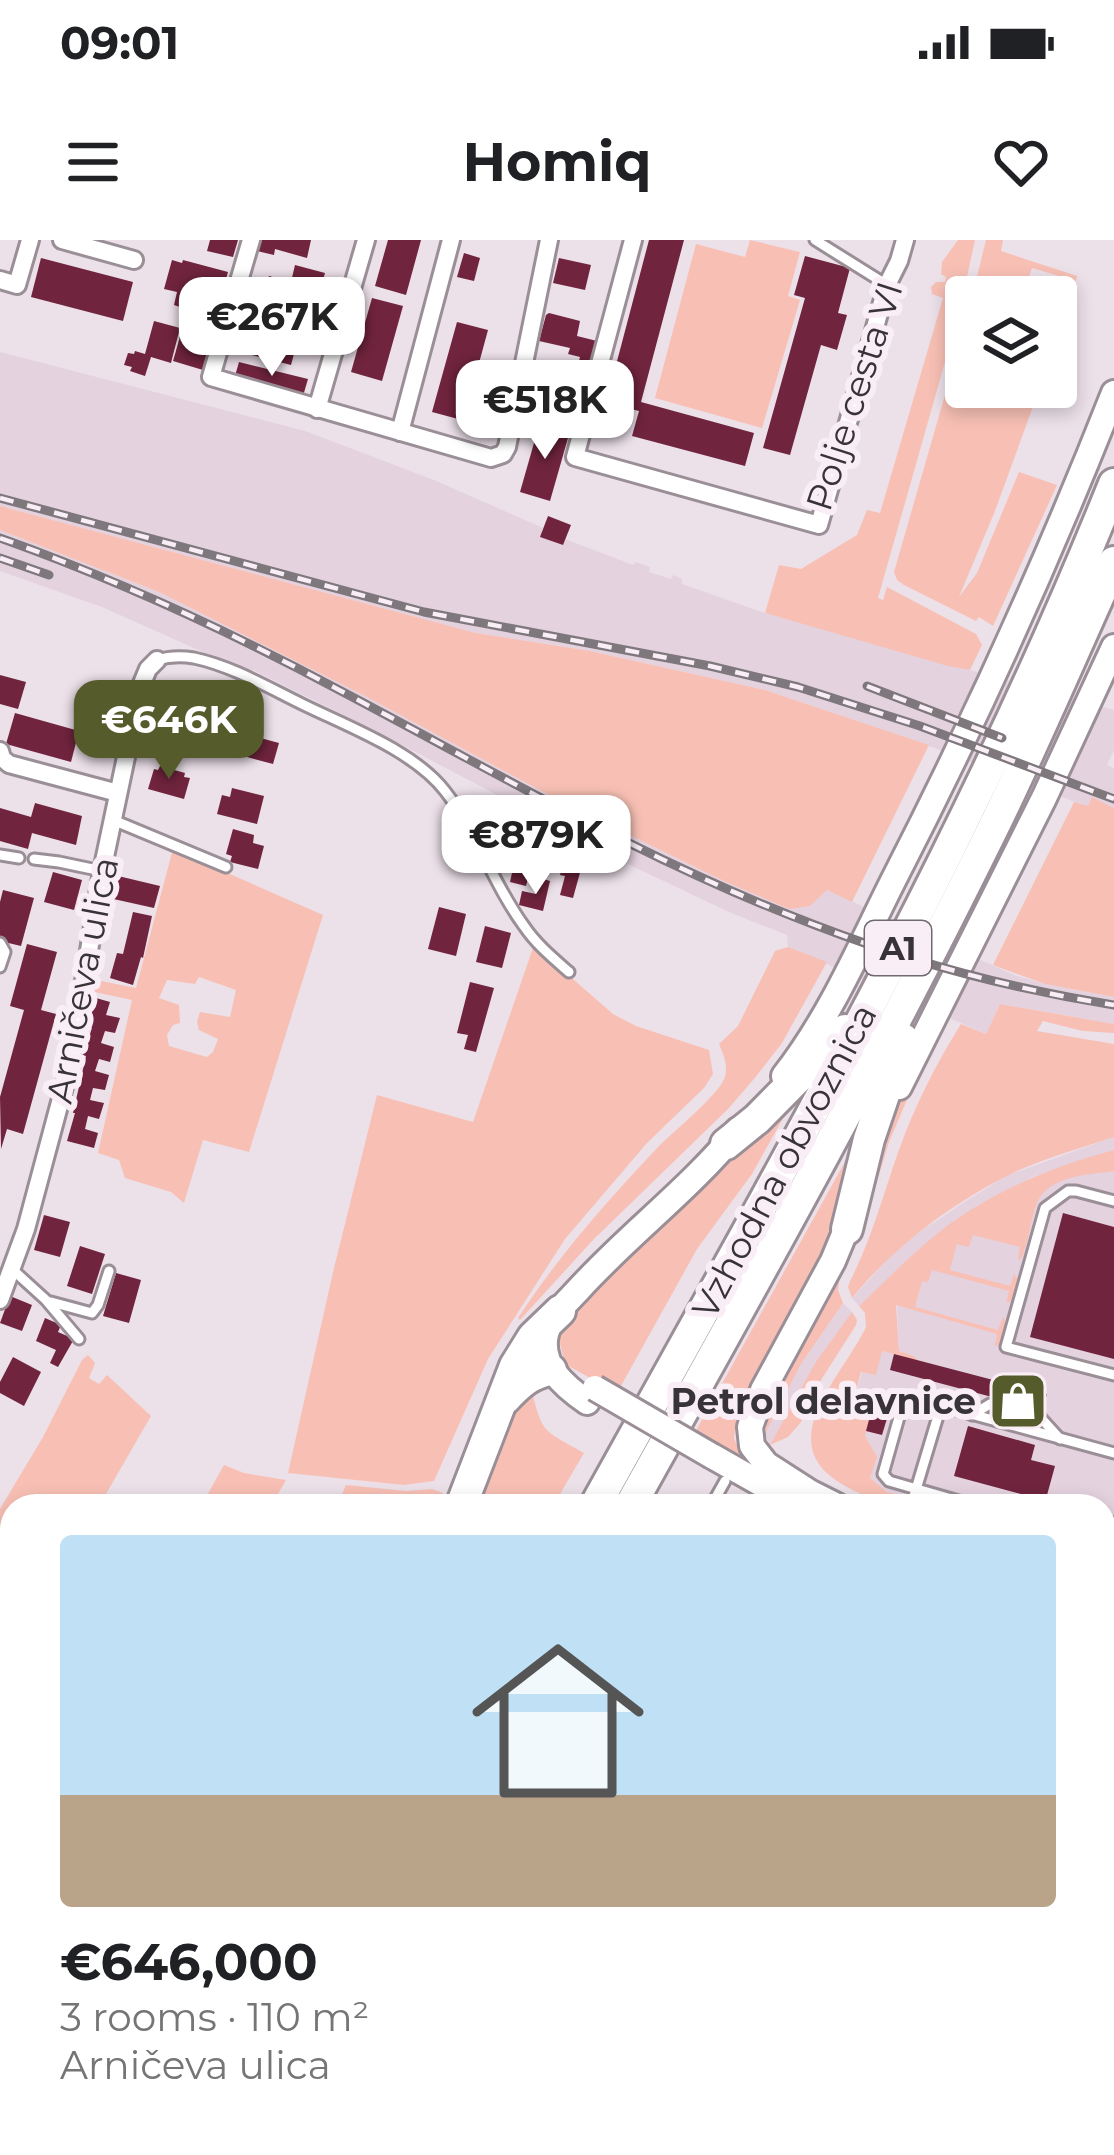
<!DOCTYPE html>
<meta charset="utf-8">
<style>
body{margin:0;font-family:Montserrat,sans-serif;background:#f2f2f2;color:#202124;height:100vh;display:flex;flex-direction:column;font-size:45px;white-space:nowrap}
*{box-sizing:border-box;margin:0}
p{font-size:39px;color:#757577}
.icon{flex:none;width:66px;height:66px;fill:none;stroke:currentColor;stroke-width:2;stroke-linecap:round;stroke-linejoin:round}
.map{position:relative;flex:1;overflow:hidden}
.sheet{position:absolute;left:0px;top:1254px;width:1116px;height:663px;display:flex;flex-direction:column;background:#fff;border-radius:36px 36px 0 0;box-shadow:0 6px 18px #0003}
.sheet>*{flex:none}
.fabs{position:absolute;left:945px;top:36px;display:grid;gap:24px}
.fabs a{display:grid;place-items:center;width:132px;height:132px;border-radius:12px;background:#fff;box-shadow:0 6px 18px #0003;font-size:60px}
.price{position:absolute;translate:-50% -102px;padding:0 27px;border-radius:24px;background:#fff;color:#222;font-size:39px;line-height:78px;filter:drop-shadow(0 3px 6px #0008)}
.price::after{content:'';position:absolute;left:50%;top:72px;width:36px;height:27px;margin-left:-18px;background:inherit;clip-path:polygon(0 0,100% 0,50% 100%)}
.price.active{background:#555b2a;color:#fff}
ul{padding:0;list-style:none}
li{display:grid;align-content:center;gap:24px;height:636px;padding:0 60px}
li+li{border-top:3px solid #e0e0e0}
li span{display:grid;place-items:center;height:372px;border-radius:12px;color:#555}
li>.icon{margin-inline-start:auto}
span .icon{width:216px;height:216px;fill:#fffc;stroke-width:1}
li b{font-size:51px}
.status{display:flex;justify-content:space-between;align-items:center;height:84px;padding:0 60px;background:#fff;direction:ltr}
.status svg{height:33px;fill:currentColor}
header{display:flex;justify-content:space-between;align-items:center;height:156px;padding:0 60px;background:#fff;font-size:54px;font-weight:700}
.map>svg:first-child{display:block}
.built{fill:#e4d2df}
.green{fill:#f8c0b5;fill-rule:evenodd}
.building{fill:#70243d}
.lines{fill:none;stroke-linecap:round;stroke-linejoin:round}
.service-casing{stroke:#9a8f97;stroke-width:15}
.minor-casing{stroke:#9a8f97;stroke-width:22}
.secondary-casing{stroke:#9a8f97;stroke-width:30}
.motorway-casing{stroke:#9a8f97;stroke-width:36}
.service{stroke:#fff;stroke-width:9}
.minor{stroke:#fff;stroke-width:16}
.secondary{stroke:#fff;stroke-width:24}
.motorway{stroke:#fff;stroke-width:30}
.rail-casing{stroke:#7e777c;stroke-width:9}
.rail{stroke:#f9eef6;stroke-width:4.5;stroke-dasharray:14;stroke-linecap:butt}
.secondary-bridge-casing{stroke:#9a8f97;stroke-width:30;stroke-linecap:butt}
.secondary-bridge{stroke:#fff;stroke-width:24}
.labels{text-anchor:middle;stroke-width:12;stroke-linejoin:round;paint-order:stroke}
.shield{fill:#f9eef6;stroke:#716b70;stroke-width:3}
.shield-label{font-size:33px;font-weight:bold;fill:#373336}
.street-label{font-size:36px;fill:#373336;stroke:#f9eef6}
.poi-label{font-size:36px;font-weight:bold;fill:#373336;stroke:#f9eef6;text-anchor:end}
</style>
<div class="status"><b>09:01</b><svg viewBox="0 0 49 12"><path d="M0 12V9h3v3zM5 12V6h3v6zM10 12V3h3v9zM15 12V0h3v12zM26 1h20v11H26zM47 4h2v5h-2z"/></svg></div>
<header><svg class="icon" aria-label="menu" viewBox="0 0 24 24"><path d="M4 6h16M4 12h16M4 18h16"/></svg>Homiq<svg class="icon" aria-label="heart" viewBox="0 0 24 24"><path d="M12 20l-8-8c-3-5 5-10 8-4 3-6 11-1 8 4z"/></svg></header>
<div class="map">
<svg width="1114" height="1915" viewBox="0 0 1114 1915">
<rect width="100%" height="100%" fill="#ece0e9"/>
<g class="built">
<polygon points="0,112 305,191 434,240 543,288 541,297 562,305 565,299 633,325 636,322 650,327 649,332 671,339 673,335 682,339 682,344 765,373 1114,470 1114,510 1107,525 1114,528 1114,568 1093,558 1088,567 914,500 765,450 590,411 476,393 0,266"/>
<polygon points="0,290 159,352 365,456 562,562 728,643 789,669 827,650 1014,735 1045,744 1114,757 1114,784 1000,764 986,794 788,707 787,695 729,672 632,626 370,488 253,430 250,433 102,367 0,331"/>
<polygon points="1114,897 1114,910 1030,938 941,991 859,1066 852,1058 902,1004 966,961 1008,935"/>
<polygon points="1114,919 1114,1301 1104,1297 1104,1266 900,1266 904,1260 901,1255 887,1252 869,1238 850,1176 862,1132 882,1111 917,1121 914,1116 899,1111 897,1065 955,1001 1043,939"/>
<polygon points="843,1063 852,1072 815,1123 770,1205 765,1194 801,1124"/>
<polygon points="1114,1463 1114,1915 799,1915 789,1905 1104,1905 1104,1472"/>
</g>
<g class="green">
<polygon points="750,0 800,12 788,56 800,60 762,188 655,158 696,4 745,17"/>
<polygon points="958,0 975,0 960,69 878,358 883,360 887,347 976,394 982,405 970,430 948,426 765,373 779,325 801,329 857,295 867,270 880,273 943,58 932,54 931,47 936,42 945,42 946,37 941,34 942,22"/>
<polygon points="986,0 1003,0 1001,11 1077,36 1076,41 1032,28 1022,57 972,57"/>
<polygon points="966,82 966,147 1029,147 1039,150 995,271 959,357 977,333 1019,232 1057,245 993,386 979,377 976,381 904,345 897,340 894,332"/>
<polygon points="0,266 476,393 590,411 765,450 929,505 852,662 827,650 810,666 789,669 728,643 562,562 365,456 159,352 0,290"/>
<polygon points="1092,557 1114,568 1114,757 1045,744 993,725 1074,562 1088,566"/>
<path d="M 173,609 L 323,675 L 249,912 L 203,900 L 184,963 L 171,952 L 125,938 L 119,920 L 98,913 L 132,760 L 90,751 L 91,739 L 136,748 ZM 199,737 L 236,750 L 230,777 L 200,772 L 197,782 L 199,790 L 218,799 L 213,812 L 207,817 L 169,806 L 167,795 L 173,785 L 180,783 L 179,765 L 159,758 L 167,740 L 195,744 Z"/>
<polygon points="534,705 613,774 636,786 709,810 713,834 704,848 647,903 565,999 488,1119 434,1241 404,1245 288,1233 333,1032 377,855 473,882"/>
<path d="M 788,707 L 827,722 L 782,803 L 754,839 L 728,869 L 593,1000 L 520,1080 L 518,1078 C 559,1015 608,960 659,906 C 674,891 717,856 724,839 C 729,827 724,816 719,804 L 738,786 L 775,711 Z"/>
<path d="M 1000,764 L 1114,784 L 1114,793 L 1083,791 L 1043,781 L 1037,791 L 1114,804 L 1114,897 C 1079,909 1040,919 1007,936 C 948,966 894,1007 852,1058 L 848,1047 L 850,1041 C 872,999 883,954 899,910 C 915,865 936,824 961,784 L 986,794 Z"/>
<polygon points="944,776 949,778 912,848 889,902 863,987 839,1041 838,1050 843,1063 801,1124 765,1194 770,1164 865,970 900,859"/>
<polygon points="796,855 752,934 697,1009 617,1153 565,1124 559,1099 566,1079 609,1031"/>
<polygon points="862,891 836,987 811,1040 737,1176 734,1198 743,1221 693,1196"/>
<path d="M 1114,910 L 1114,931 C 1088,935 1049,935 1037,963 C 1030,981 1029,1002 1021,1019 L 1018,1020 L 1020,1007 L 973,995 L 969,1007 L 957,1004 L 950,1030 L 1010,1046 L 1014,1034 L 1018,1039 L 1011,1061 L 1006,1063 L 1009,1051 L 932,1030 L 928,1042 L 922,1041 L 915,1067 L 998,1090 L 1003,1077 L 1006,1082 L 999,1105 L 995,1106 L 997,1094 L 896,1065 L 899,1111 L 914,1116 L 918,1121 L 882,1111 L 876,1135 L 861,1132 L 850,1175 L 869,1181 L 865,1196 L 877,1217 L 870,1238 L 887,1252 L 901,1255 L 904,1260 L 900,1266 C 880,1266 865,1256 847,1247 C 767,1205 842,1138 866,1087 L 865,1073 L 859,1066 C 887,1040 913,1012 943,989 C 994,951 1053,926 1114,910 Z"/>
<polygon points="852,1072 857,1080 856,1085 816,1148 801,1182 788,1197 770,1205 815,1123"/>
<polygon points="88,1115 95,1123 89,1138 99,1144 107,1135 151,1176 99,1266 12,1266 12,1319 0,1300 0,1269 43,1197 82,1120"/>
<path d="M 531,1148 C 543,1195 542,1189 584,1213 L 553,1266 L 471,1266 L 515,1160 Z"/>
<polygon points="224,1225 244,1233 286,1240 271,1266 201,1266"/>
<polygon points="346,1245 406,1251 432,1249 443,1253 439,1266 337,1266"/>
<polygon points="0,1538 12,1545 12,1815 0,1836"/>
</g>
<g class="building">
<polygon points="210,0 238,0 233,17 207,11"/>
<polygon points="260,0 311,0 307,18 275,9 274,15 257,11"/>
<polygon points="388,0 421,0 406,55 375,46"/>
<polygon points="649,0 684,0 641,162 754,193 745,226 632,196 639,171 606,163"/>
<polygon points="464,13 480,18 474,41 457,37"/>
<polygon points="805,16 850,28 838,73 847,75 837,110 821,105 790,215 763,208 805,58 794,55"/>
<polygon points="41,18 133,42 123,81 31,57"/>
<polygon points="559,18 591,25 585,50 553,43"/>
<polygon points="172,20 182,23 183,20 228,32 214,80 182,70 183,68 174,65 177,52 164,49"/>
<polygon points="295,25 325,33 317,61 292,55 289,65 263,59 269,36 291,42"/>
<polygon points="372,58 403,66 382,141 351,132"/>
<polygon points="549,73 580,81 577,96 601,102 593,133 577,129 580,117 568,114 570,108 539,101 546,75"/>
<polygon points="154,81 180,88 171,123 151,117 145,136 130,131 132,127 124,125 128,113 134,114 135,111 145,114"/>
<polygon points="457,82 488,90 466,171 475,173 473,183 432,172"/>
<polygon points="255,88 298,99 291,125 248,114"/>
<polygon points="181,93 211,101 203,130 173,121"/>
<polygon points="536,120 567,128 561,153 552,151 554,155 550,169 536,165 537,161 530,154"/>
<polygon points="239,122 308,139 303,156 235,136"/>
<polygon points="540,182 570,191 550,261 520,252"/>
<polygon points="548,276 571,285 563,305 540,297"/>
<polygon points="0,435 26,442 18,469 0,464"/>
<polygon points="90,457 133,468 124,500 82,488"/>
<polygon points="15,473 79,491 71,522 6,504"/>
<polygon points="163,474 230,492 223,518 203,516 203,513 194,510 197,497 195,496 191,509 156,500"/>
<polygon points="253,496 279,503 273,524 247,517"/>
<polygon points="160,526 185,533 184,537 190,538 184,559 148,549 154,529 158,530"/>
<polygon points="232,548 264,556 257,584 217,574 222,555 230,557"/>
<polygon points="35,563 82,576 76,605 32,593 28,609 0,601 0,568 31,577"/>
<polygon points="515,583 536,589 530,610 535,612 526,646 510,642 512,633 507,632 511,615 506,614"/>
<polygon points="233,589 254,595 253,603 264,606 258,629 230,622 232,616 226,614"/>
<polygon points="563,624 581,629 573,658 560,655 565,636 560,635"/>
<polygon points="53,632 82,640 74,670 44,662"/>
<polygon points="114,635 160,646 154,668 109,658"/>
<polygon points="540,638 550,641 543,671 519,665 522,651 536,654"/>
<polygon points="3,650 34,658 21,706 0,701 0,662"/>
<polygon points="439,667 466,674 456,716 428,709"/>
<polygon points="133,672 152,676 143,718 141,717 133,745 110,738 117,713 123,714"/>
<polygon points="485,686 511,693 502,728 476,722"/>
<polygon points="27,704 57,712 41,770 56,774 23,894 7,889 1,909 0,857 24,770 10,766"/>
<polygon points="470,742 494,748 476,812 464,809 468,795 457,793"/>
<polygon points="96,758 110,762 106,775 120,778 115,793 105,791 101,803 114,807 110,822 99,819 95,831 109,835 105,850 93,848 90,860 104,863 99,879 88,876 85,889 98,893 94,908 67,901 75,873 73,873 86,816 83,815 92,788 88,786"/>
<polygon points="1063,973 1114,987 1114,1119 1030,1097"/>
<polygon points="44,975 70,982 60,1017 34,1010"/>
<polygon points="80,1006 105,1014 92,1054 67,1046"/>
<polygon points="116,1033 141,1040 129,1083 103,1076"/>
<polygon points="10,1056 32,1065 22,1091 0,1083"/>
<polygon points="45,1078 61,1085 58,1092 74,1099 58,1127 50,1123 56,1110 36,1101"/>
<polygon points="894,1114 1047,1154 1038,1187 988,1173 992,1157 890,1130"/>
<polygon points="13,1117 41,1132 24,1166 0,1153 0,1142"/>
<polygon points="875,1157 892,1162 882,1195 866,1191"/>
<polygon points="968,1186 1035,1205 1031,1220 1055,1226 1044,1266 1018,1266 1021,1254 954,1236"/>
<polygon points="1104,1536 1114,1539 1114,1608 1104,1605"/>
<polygon points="1104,1702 1114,1705 1114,1915 958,1915 926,1906 1104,1905"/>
</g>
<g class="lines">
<g class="service-casing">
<g id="service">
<polyline points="815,0 887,45"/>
<path d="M 157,420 C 170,416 181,416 194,418 C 232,426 269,448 304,465 C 349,487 414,511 445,551 C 477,592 493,644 524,686 C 536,704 553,718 569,732"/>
<polyline points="113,580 226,627"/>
<polyline points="0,615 19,618"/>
<polyline points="34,619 59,622 102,631"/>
<polyline points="0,703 5,712 0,727"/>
<polyline points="1114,961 1076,951 1068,951 1045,968 1006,1107 1114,1135"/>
<polyline points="13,1030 46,1060 79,1099"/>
<polyline points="51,1062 92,1073 98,1065 109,1031"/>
<polyline points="972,1175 990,1164"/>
<polyline points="1040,1177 1060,1199"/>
<polyline points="711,1266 725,1241"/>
<polyline points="911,1266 941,1166"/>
<polyline points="976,1266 889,1241 883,1234 905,1156 1114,1213"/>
<polyline points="1104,1281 1114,1283"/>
<polyline points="1104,1313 1114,1302"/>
<polyline points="1104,1649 1114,1652"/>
<polyline points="820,1905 830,1915"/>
</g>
</g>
<g class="minor-casing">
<g id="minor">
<polyline points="62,0 134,20"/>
<polyline points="251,0 211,137 491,218 503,214 507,207 549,0"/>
<polyline points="633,0 575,217 819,285 887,45 899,21 905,0"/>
<polyline points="0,40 17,45 30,0"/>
<polyline points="317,169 366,0"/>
<polyline points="400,192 451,0"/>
<polyline points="0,511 2,518 9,524 118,553"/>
<polyline points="0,1060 26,989 71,821 102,631 141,446 148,429 157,420"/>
</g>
</g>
<g class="secondary-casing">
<g id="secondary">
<path d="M 784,836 C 831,776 861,704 895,637 C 976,479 1049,318 1114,153"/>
<polyline points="899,847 1044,558 1114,407"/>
<path d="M 587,1162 C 564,1146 539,1125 546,1094 C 550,1077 567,1062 579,1049 C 629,994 691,948 738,890"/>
<polyline points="712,1216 800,1266"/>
<polyline points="837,1266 811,1253 766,1224 752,1206 750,1187 763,1150 833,1021 852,975"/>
<polyline points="1104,1337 1114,1339"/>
<polyline points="1104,1436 1114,1435"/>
</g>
</g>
<g class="motorway-casing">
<g id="motorway">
<polyline points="726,904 757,879 845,790"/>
<polyline points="847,989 869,899 903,799"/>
<path d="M 505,1159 C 519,1144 531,1133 551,1130"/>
<polyline points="461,1266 515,1126 533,1097 560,1071"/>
<path d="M 595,1266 C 780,933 972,599 1114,244"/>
<path d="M 630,1266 C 756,1040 883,813 997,580 C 1038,495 1075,408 1114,322"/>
<polyline points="7,1915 12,1903"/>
<polyline points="71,1915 76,1905"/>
<polyline points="233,1915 239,1905"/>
<polyline points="269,1915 275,1905"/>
</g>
</g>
<use href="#service" class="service"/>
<use href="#minor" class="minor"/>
<use href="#secondary" class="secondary"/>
<use href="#motorway" class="motorway"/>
<g class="rail-casing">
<g id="rail">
<polyline points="0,258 424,372 710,426 798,447 920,486 1114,559"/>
<path d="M 0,298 C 118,340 231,392 341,451 C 497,533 650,623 815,685 C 911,722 1012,749 1114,765"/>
<polyline points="0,318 49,335"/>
<polyline points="867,446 1002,498"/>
</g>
</g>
<use href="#rail" class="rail"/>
<g class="secondary-bridge-casing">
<polyline id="secondary-bridge" points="595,1148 712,1216"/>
</g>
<use href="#secondary-bridge" class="secondary-bridge"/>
</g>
<defs>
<g id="shop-square" transform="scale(3)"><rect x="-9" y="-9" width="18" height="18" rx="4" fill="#555b2a" stroke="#f9eef6"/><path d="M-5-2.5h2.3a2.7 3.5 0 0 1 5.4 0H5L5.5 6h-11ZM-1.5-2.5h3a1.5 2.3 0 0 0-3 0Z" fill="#fff"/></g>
</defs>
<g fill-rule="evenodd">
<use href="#shop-square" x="1018" y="1161"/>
</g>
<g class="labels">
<rect class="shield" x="865" y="681" width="66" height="54" rx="9"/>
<g class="shield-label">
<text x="898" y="720">A1</text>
</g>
<g class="street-label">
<text transform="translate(854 156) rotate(-72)" y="13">Polje cesta VI</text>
<text transform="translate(82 740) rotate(-79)" y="13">Arničeva ulica</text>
<text transform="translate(784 921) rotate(-62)" y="13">Vzhodna obvoznica</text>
</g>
<g class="poi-label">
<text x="976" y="1174">Petrol delavnice</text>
</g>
</g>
</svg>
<div class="fabs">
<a><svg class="icon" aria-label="layers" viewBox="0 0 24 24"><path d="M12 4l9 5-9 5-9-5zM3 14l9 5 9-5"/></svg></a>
</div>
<b class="price" style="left:272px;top:139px">€267K</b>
<b class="price" style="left:545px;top:222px">€518K</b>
<b class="price active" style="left:169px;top:542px">€646K</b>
<b class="price" style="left:536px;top:657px">€879K</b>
<section class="sheet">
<ul>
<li><span style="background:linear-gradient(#bfe0f5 70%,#b9a48a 0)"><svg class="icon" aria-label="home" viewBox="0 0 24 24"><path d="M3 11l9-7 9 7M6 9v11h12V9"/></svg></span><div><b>€646,000</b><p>3 rooms · 110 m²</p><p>Arničeva ulica</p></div></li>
</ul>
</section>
</div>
